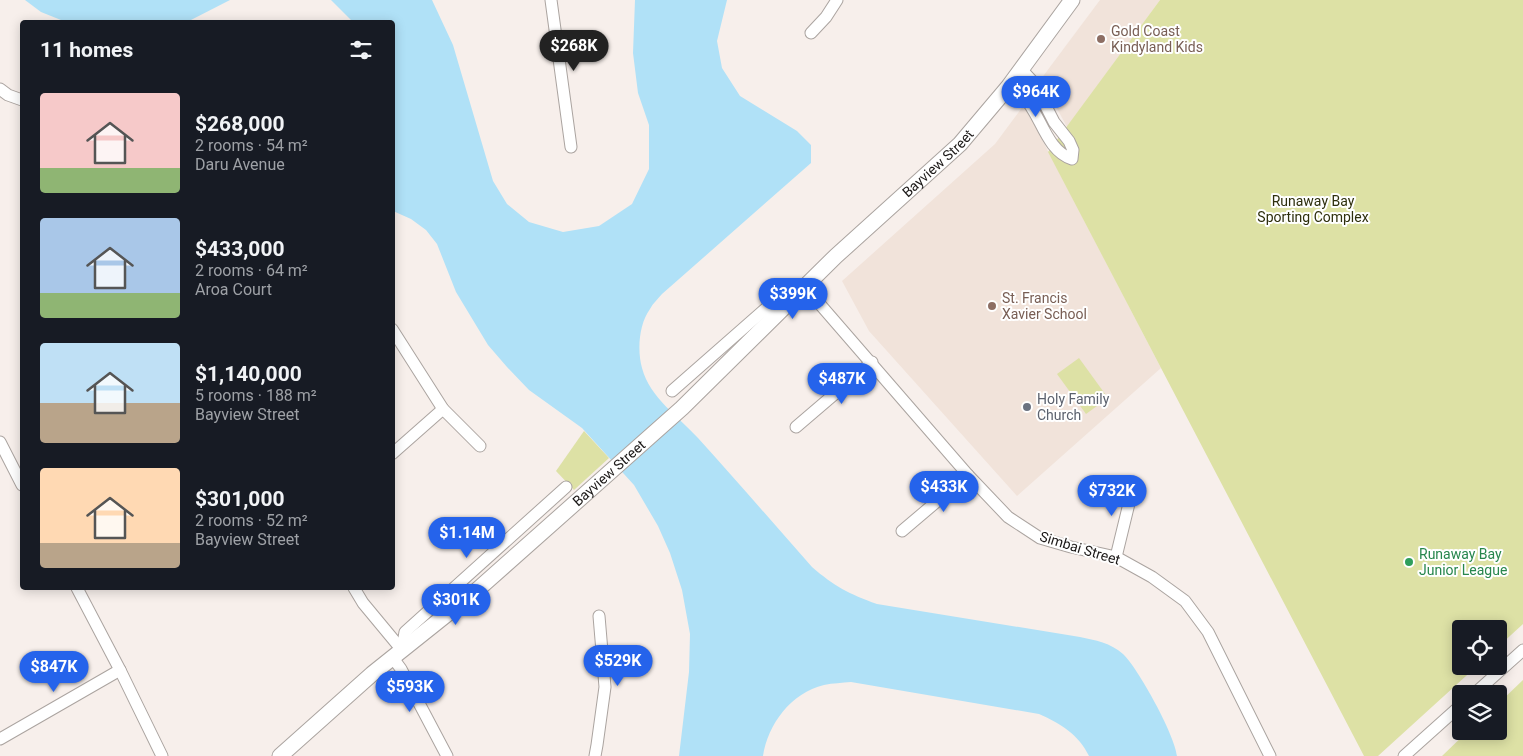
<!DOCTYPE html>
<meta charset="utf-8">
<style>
body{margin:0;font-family:Roboto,sans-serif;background:#20242c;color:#f1f3f6;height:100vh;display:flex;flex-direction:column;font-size:19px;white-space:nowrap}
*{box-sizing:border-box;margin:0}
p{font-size:16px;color:#9ea1a6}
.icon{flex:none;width:28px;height:28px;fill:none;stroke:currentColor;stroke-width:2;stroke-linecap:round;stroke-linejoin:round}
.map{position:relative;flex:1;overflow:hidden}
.side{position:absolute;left:20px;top:20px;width:375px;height:570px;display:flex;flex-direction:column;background:#171b24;border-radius:5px;box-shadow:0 2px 12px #0003}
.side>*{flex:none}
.fabs{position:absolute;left:1452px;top:620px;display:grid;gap:10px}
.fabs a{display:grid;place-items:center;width:55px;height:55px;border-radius:5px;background:#171b24;box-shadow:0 2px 12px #0003;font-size:25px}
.price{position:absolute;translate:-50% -42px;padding:0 11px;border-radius:18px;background:#2563eb;color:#fff;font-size:16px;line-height:32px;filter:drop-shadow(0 1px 2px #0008)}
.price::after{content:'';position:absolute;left:50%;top:30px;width:15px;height:11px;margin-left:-8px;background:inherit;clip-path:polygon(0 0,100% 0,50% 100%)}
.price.active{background:#222;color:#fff}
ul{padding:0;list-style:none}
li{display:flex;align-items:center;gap:15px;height:125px;padding:0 20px}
li span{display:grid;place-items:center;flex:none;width:140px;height:100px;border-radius:5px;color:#555}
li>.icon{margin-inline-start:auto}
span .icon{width:60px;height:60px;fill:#fffc;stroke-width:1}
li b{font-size:21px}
h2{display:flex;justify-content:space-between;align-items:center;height:60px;padding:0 20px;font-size:21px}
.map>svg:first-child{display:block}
.built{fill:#f1e3da}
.green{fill:#dde1a5}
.water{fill:#b0e1f7}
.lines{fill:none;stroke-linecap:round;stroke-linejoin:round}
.minor-casing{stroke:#aba4a0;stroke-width:13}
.major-casing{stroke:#aba4a0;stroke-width:17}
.minor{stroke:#fff;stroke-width:11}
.major{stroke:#fff;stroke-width:15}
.education-dot{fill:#8d6e63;stroke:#fff;stroke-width:2}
.worship-dot{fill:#6b7280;stroke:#fff;stroke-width:2}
.leisure-dot{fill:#2e9e5b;stroke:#fff;stroke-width:2}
.labels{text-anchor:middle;stroke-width:4;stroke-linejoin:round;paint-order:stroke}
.education-label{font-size:14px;fill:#785e54;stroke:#fff;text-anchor:start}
.street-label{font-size:14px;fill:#1b1817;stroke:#fff}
.park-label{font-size:14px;fill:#2e2f0d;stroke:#fff}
.worship-label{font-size:14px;fill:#5b616d;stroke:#fff;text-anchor:start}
.leisure-label{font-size:14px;fill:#27864d;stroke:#fff;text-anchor:start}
</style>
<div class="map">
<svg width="1523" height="756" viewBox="0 0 1523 756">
<rect width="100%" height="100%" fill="#f7efeb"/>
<g class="built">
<polygon points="1100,0 1160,0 1067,127 1041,79"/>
<polygon points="1024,105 1161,368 1017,496 869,331 842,281 995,144"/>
</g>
<g class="green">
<polygon points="1160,0 1523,0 1523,624 1499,646 1499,629 1461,629 1461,666 1477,666 1378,756 1364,756 1048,152"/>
<polygon points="1079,358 1108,398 1086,414 1057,374"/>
<polygon points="584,431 609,458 574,490 556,471"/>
<polygon points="1523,680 1523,756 1442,756 1468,731 1499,731 1499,703"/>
</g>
<g class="water">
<polygon points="25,0 230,0 187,22 66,22 41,12"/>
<path d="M 331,0 L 432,0 L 453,45 L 493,181 L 507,204 L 529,222 L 563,232 L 599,226 L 632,204 L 649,169 L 649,125 L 638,93 L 633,53 L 635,0 L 727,0 L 717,41 L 722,68 L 740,96 L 797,131 L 811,145 L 811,163 L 662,294 C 658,299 653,303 650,309 C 639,324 637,350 642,368 C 650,398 678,416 698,438 C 736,480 774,524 812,567 C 834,586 849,594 877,604 L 1080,637 C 1095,640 1111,643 1123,654 C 1138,668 1175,735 1177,756 L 1089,756 C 1079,735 1060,723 1039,714 L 851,682 C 842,683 833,683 824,685 C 791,693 768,724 763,756 L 679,756 L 689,672 L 690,634 L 682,590 L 670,553 L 658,526 L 634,485 L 582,428 L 529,390 L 507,367 L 488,345 L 456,292 L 437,244 L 426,230 L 411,219 L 393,211 L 392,22 L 353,22 Z"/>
</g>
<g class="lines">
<g class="minor-casing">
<g id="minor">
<polyline points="551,0 571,147"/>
<polyline points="811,33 826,17 837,0"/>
<path d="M 1009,86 C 1013,88 1018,91 1022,95 C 1041,113 1045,150 1072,159 L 1073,150 L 1069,141 L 1054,122 L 1034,83 L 1021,69"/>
<polyline points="0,89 8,95 22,100"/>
<polyline points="392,329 443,409 480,446"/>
<polyline points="672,391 779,297 805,287 968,475 1008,517 1040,538 1071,547 1116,557 1152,577 1185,601 1208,632 1270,756"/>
<polyline points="796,427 872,362"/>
<polyline points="0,442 22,485"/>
<polyline points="392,454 443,409"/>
<polyline points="902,531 968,475"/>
<polyline points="1116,557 1134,483"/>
<polyline points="77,588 120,670 162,756"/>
<polyline points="354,588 363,603 402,650"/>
<polyline points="402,650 405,632 566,487"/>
<polyline points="393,658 401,669 447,756"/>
<polyline points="1474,694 1523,650"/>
<polyline points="0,739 120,670"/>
<polyline points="595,756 597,745 605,687 599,616"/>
<polyline points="1404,756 1461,705"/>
</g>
</g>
<g class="major-casing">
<g id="major">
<path id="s1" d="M 280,756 L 372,674 L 476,591 L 682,408 L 836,256 L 960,144 L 1009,86 L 1072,0"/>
</g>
</g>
<use href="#minor" class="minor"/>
<use href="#major" class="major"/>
</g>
<g class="education-dot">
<circle cx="1101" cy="39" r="5"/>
<circle cx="992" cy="306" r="5"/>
</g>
<circle class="worship-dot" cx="1027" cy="407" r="5"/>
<circle class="leisure-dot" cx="1409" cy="562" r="5"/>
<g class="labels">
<g class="education-label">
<text x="1111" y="36">Gold Coast<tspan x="1111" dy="16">Kindyland Kids</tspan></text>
<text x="1002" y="303">St. Francis<tspan x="1002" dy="16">Xavier School</tspan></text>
</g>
<g class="street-label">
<text dy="5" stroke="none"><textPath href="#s1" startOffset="886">Bayview Street</textPath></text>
<text dy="5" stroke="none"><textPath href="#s1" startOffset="434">Bayview Street</textPath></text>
<text transform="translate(1080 548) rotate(17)" y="5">Simbai Street</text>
</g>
<g class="park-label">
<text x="1313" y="206">Runaway Bay<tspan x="1313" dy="16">Sporting Complex</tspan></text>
</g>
<g class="worship-label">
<text x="1037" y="404">Holy Family<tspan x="1037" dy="16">Church</tspan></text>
</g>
<g class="leisure-label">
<text x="1419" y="559">Runaway Bay<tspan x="1419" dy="16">Junior League</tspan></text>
</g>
</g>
</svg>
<div class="fabs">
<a><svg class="icon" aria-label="locate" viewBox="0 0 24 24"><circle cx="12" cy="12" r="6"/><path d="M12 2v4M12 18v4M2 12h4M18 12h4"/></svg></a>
<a><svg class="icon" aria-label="layers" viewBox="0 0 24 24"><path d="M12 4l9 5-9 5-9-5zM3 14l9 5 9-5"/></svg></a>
</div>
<b class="price active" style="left:574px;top:72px">$268K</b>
<b class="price" style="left:1036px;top:118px">$964K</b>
<b class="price" style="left:793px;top:320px">$399K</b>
<b class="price" style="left:842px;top:405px">$487K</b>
<b class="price" style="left:944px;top:513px">$433K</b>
<b class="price" style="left:1112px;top:517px">$732K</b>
<b class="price" style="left:467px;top:559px">$1.14M</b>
<b class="price" style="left:456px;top:626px">$301K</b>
<b class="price" style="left:618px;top:687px">$529K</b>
<b class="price" style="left:54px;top:693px">$847K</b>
<b class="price" style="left:410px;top:713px">$593K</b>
<section class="side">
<h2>11 homes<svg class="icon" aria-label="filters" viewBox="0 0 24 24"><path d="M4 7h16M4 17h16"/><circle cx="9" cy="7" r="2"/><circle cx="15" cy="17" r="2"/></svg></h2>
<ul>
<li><span style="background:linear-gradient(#f6c9c9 75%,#8fb573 0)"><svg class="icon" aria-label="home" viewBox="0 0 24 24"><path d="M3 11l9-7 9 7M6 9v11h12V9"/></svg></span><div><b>$268,000</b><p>2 rooms · 54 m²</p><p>Daru Avenue</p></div></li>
<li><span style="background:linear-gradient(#a9c7e8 75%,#8fb573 0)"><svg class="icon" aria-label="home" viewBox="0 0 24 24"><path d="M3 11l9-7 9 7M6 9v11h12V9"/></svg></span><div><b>$433,000</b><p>2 rooms · 64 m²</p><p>Aroa Court</p></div></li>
<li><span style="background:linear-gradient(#bfe0f5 60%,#b9a48a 0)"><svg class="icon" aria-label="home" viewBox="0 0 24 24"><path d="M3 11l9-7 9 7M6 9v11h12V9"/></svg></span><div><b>$1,140,000</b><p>5 rooms · 188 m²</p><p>Bayview Street</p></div></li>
<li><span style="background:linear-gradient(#ffd9b3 75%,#b9a48a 0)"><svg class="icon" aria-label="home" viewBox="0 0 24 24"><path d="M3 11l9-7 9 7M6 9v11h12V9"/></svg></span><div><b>$301,000</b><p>2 rooms · 52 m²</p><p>Bayview Street</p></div></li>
</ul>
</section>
</div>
